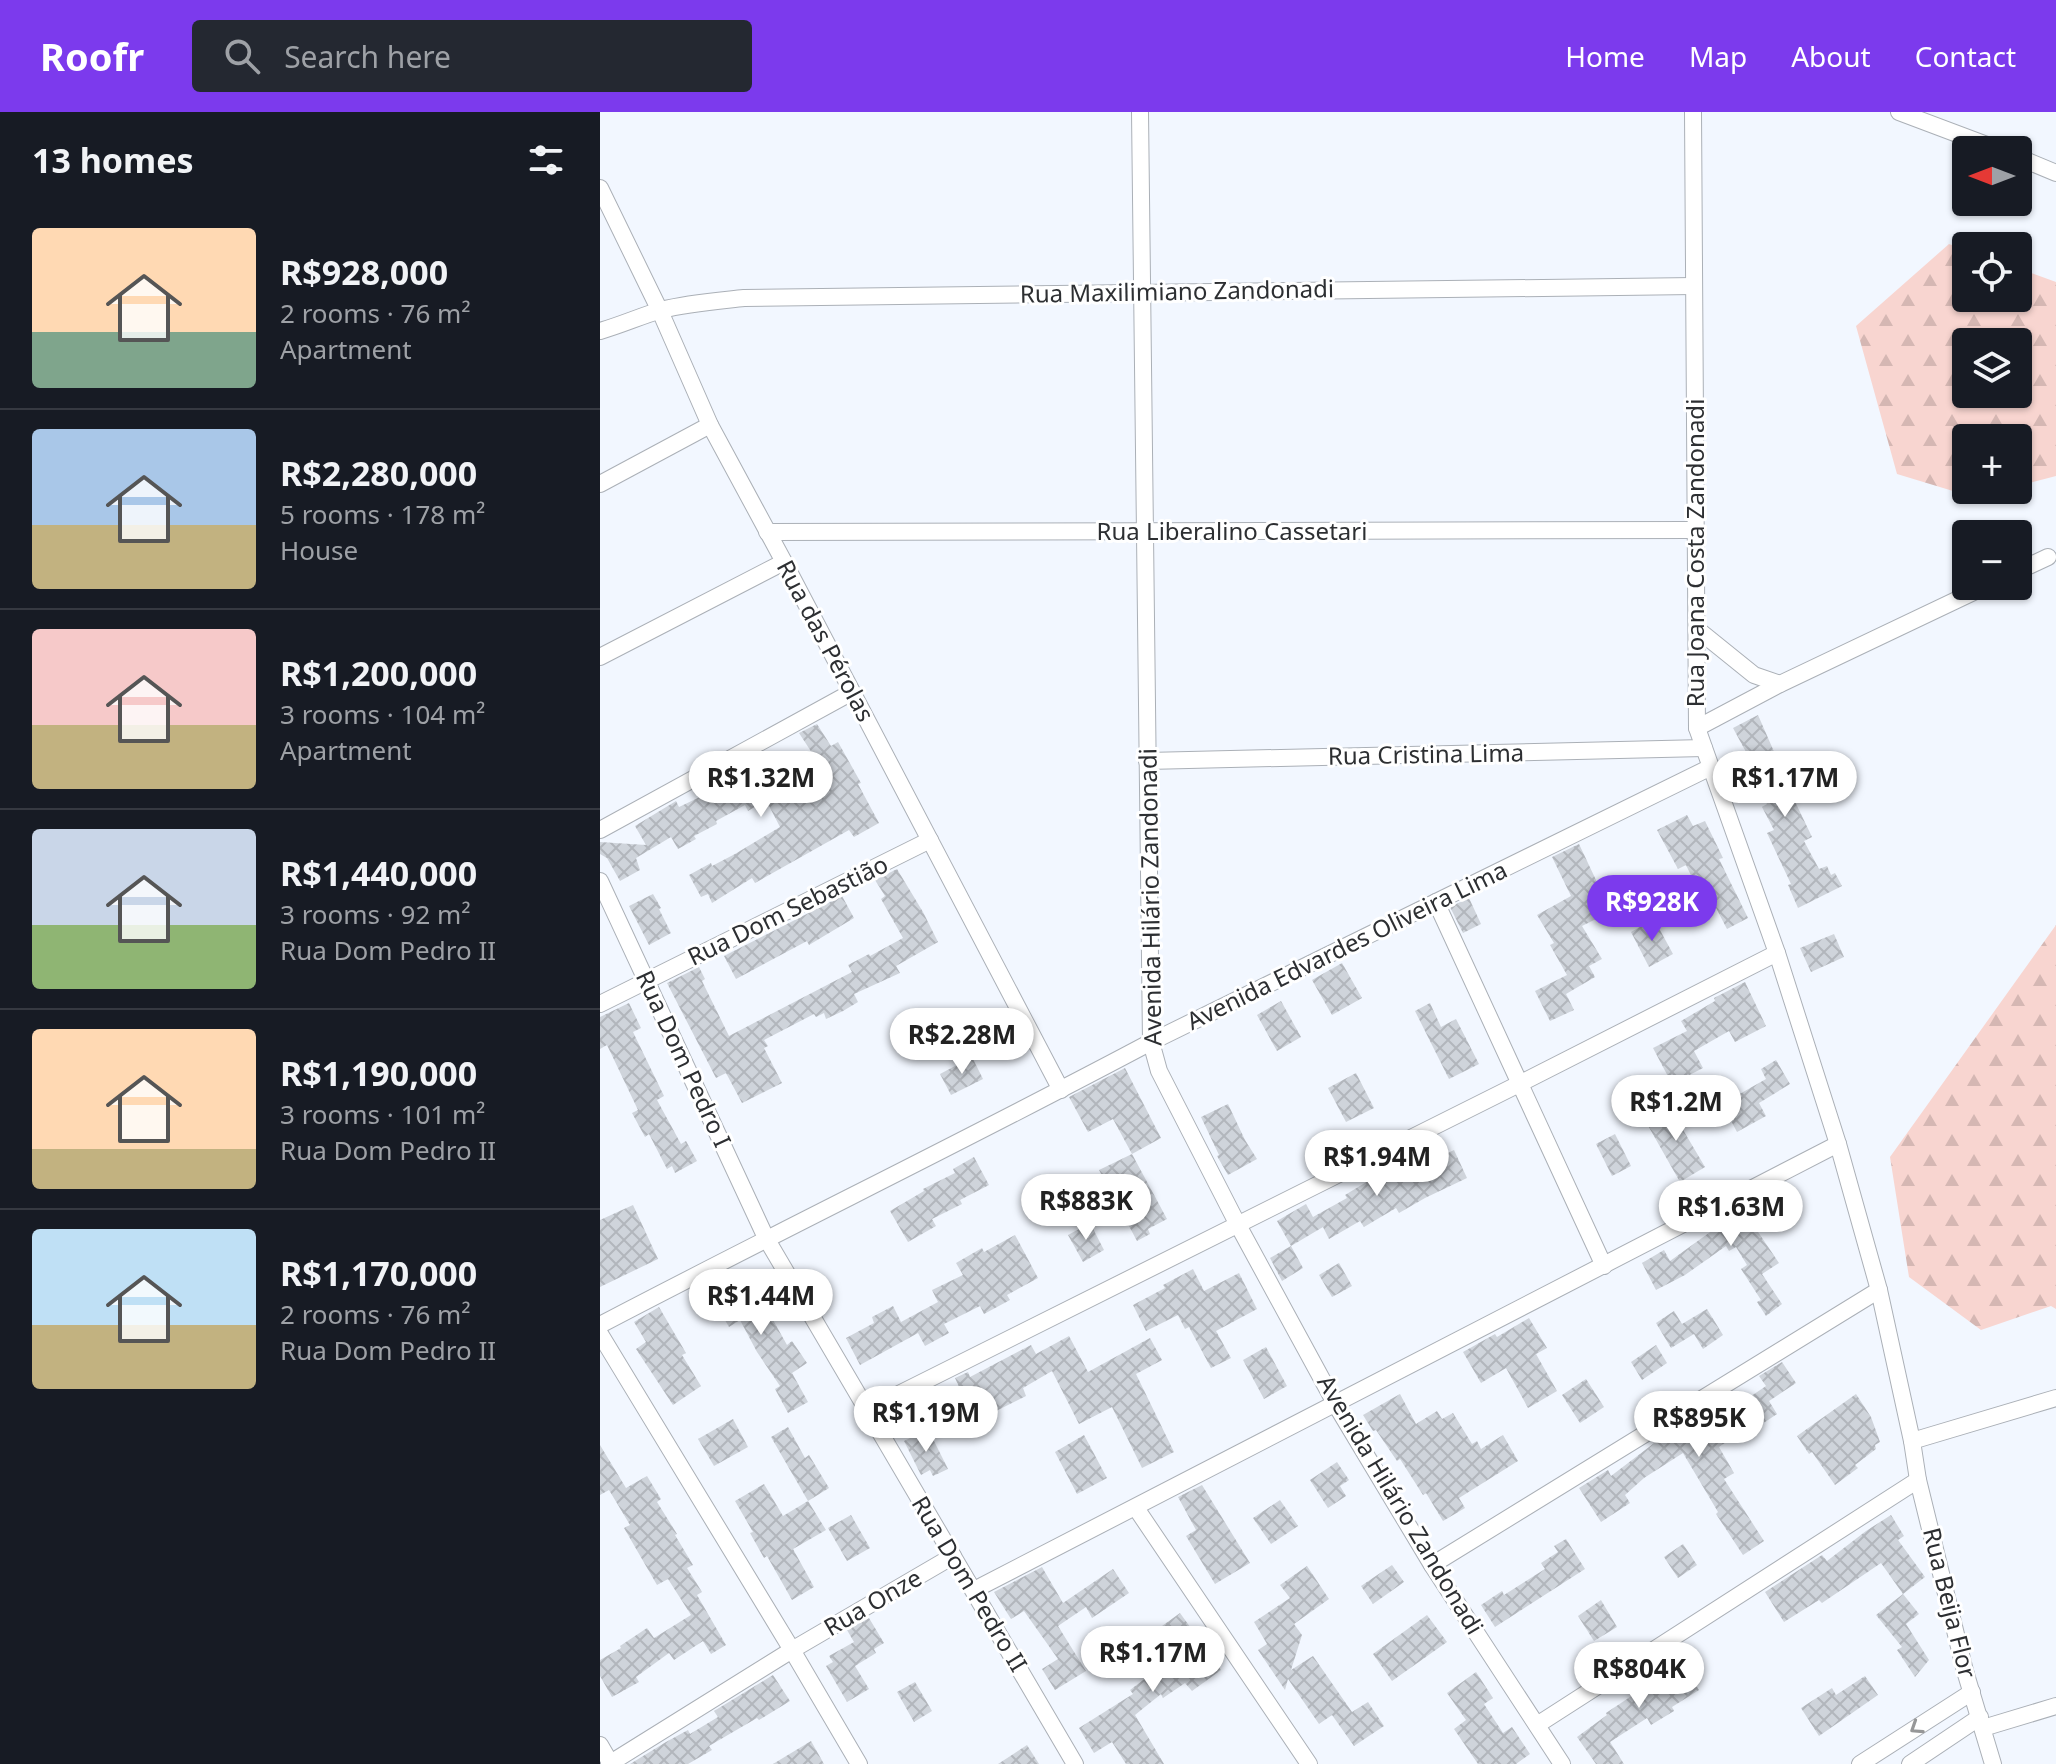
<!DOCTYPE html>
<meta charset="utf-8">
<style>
body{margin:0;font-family:"Noto Sans",sans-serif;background:#242831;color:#f1f3f6;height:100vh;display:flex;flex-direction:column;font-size:30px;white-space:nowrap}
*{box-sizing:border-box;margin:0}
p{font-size:26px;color:#9ea1a6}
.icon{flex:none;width:44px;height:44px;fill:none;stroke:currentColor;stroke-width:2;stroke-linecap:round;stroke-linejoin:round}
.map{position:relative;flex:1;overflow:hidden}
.drawer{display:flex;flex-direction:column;background:#171b24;width:600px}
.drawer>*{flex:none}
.needle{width:52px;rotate:270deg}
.fabs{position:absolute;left:1352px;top:24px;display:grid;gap:16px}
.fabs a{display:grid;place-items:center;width:80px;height:80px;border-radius:8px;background:#171b24;box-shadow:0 2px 6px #0004;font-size:40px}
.price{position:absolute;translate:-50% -68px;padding:0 18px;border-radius:28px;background:#fff;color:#222;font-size:26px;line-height:52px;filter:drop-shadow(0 2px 4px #0008)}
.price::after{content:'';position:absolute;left:50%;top:48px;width:24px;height:18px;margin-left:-12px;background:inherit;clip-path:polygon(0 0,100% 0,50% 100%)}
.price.selected{background:#7c3aed;color:#fff}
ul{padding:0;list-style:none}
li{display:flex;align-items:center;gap:24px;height:200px;padding:0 32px}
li+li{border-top:2px solid #363941}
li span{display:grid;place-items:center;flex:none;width:224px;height:160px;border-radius:8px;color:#555}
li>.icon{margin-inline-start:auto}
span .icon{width:96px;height:96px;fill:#fffc;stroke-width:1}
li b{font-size:34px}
h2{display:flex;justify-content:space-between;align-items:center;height:96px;padding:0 32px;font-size:34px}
header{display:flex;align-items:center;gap:48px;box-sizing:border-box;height:112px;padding:0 40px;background:#7c3aed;color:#fff}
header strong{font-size:38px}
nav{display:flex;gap:44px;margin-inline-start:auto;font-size:28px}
.search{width:560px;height:72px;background:#242831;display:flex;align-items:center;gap:20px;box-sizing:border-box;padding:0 28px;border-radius:8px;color:#9ea1a6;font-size:30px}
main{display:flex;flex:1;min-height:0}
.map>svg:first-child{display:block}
.forest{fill:url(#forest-firs);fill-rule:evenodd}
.building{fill:url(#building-cross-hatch)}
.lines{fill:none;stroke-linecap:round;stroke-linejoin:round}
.street-casing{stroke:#abb0b7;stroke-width:18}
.street{stroke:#fff;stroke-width:16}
.oneway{stroke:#969798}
.labels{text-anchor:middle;stroke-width:6;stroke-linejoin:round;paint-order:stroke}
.street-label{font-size:24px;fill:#2d2f32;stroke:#fff}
</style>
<header>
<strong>Roofr</strong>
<div class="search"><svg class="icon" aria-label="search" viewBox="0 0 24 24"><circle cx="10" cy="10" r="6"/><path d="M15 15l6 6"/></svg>Search here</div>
<nav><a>Home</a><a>Map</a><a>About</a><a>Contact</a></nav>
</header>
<main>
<section class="drawer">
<h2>13 homes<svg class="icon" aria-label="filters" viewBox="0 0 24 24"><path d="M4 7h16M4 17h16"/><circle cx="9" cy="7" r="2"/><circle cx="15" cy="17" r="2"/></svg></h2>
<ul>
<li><span style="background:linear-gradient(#ffd9b3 65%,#7fa58c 0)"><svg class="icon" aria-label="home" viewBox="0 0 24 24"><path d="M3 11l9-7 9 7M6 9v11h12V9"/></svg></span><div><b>R$928,000</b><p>2 rooms · 76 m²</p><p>Apartment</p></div></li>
<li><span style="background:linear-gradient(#a9c7e8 60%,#c2b280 0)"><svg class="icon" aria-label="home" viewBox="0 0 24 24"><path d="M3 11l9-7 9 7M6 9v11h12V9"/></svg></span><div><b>R$2,280,000</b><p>5 rooms · 178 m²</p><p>House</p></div></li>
<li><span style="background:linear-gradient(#f6c9c9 60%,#c2b280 0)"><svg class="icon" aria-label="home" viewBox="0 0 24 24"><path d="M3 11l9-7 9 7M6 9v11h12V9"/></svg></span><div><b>R$1,200,000</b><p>3 rooms · 104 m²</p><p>Apartment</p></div></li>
<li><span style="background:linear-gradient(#c9d6e8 60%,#8fb573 0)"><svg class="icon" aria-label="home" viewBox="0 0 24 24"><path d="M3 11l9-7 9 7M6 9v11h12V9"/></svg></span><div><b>R$1,440,000</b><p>3 rooms · 92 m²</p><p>Rua Dom Pedro II</p></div></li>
<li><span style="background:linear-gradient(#ffd9b3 75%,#c2b280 0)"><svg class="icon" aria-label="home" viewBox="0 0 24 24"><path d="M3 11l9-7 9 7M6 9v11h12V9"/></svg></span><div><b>R$1,190,000</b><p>3 rooms · 101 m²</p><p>Rua Dom Pedro II</p></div></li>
<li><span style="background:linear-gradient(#bfe0f5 60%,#c2b280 0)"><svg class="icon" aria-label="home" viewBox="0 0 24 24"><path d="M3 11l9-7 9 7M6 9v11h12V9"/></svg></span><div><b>R$1,170,000</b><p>2 rooms · 76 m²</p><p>Rua Dom Pedro II</p></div></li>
</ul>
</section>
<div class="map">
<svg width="1456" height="1652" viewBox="0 0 1456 1652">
<defs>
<pattern id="forest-firs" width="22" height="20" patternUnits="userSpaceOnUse" patternTransform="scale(2)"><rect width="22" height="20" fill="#f8d5d0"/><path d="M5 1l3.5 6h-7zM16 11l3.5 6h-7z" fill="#d5b7b3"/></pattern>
<pattern id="building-cross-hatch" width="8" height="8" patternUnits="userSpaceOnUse" patternTransform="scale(2)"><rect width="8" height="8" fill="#cfd4db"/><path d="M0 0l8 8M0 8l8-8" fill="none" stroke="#b2b6bc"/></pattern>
</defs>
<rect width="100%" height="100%" fill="#f2f7ff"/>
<g class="forest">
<path d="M 1349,132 L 1366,138 L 1366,186 L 1418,186 L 1418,156 L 1456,170 L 1456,364 L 1418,374 L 1418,326 L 1366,326 L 1366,378 L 1403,378 L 1376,386 L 1297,362 L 1256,214 ZM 1366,230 L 1418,230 L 1418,282 L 1366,282 Z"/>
<polygon points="1456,813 1456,1197 1451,1194 1381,1218 1309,1165 1290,1045"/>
</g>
<g class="building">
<polygon points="1158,603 1189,674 1188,675 1212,725 1204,729 1219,757 1227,754 1231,763 1235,761 1242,774 1198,796 1188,773 1191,772 1167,721 1174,718 1162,695 1167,692 1155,666 1159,664 1133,616"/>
<polygon points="217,612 231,634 238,630 261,671 258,672 279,711 254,725 249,718 155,771 152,766 112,791 108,782 101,785 89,763 111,751 112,754 135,742 180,715 166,688 148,699 145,693 116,709 117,712 94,724 96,727 78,737 71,725 36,746 40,758 20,769 7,746 0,742 0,730 46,733 35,714 76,689 79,695 102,684 165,649 168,655 177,651 188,672 213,657 207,648 214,644 199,621"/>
<polygon points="1087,703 1093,714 1105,709 1123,746 1119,747 1148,806 1127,817 1115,794 1105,799 1096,781 1099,780 1086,753 1078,757 1057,718"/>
<polygon points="979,732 1004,785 1006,783 1014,798 982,814 1002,847 989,854 995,865 966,882 974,898 950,909 935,879 967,863 950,833 954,831 937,803 971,784 952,745"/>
<polygon points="297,757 323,800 338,830 296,854 300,861 254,882 258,890 243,899 226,907 224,901 216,905 214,902 164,928 168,934 164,936 182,971 142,991 126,961 116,966 67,871 99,855 105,867 102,869 129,924 252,860 248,853 269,842 270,844 303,826 281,787 285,784 275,768"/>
<polygon points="53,782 61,796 59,797 71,821 49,833 29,794"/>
<polygon points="242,784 254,806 209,833 207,829 136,867 124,844"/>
<polygon points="869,786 881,812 863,821 850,795"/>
<polygon points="1054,807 1073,842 1049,855 1031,820"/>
<polygon points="1234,822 1244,845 1211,860 1200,836"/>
<polygon points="742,851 762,886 732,903 712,868"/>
<polygon points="1145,870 1166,914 1135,930 1129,919 1094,939 1103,956 1072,972 1053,936 1087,919 1081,909 1115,889 1114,886"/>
<polygon points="681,889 701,925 677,939 657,903"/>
<polygon points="29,891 41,916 33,920 64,984 57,988 81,1032 86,1029 97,1049 75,1061 72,1054 67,1057 49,1022 45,1025 32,1001 38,998 7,933 0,937 0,905"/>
<polygon points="830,891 841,915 856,907 879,952 849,967 815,899"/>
<polygon points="372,945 383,967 351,983 340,962"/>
<polygon points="1176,948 1190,972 1159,991 1166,1004 1137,1020 1122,992 1166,967 1161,957"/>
<polygon points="525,956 561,1026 532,1042 513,1007 488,1020 469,985"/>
<polygon points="756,961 774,996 746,1010 728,976"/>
<polygon points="628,992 645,1028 657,1047 628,1063 617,1044 619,1043 601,1005"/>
<polygon points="1078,992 1087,1007 1079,1011 1105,1055 1080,1070 1046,1010"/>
<polygon points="1015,1022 1031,1054 1012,1064 996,1032"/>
<polygon points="854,1038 867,1066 825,1086 799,1101 796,1096 764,1115 760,1109 729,1127 723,1115 691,1134 677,1109 706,1092 713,1105 747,1086 745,1083 778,1063 777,1061 804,1046 811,1059"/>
<polygon points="532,1042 567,1107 548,1117 550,1122 537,1129 499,1058"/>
<polygon points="374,1045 389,1073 360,1088 362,1092 332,1107 336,1114 308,1130 290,1099 324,1079 323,1077 355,1061 353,1057"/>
<polygon points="1187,1072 1196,1089 1154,1114 1179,1151 1162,1162 1182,1192 1166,1204 1157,1190 1161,1188 1141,1157 1147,1153 1136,1135 1129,1139 1126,1134 1085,1163 1056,1178 1042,1151 1064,1138 1070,1149 1113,1118 1110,1113 1141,1094 1143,1098"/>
<polygon points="33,1093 58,1147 0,1175 0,1108"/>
<polygon points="490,1111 504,1138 483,1150 468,1123"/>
<polygon points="415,1123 438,1166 407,1183 410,1188 384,1202 380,1194 344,1212 349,1221 325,1234 318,1221 260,1253 246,1226 274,1211 272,1205 293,1194 301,1210 338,1190 332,1178 363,1163 356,1151 382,1136 384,1140"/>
<polygon points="691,1134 703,1156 682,1169 670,1146"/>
<polygon points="739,1151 752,1174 732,1185 719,1163"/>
<polygon points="132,1157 159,1204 168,1199 187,1233 192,1229 207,1251 192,1261 208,1290 188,1301 175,1277 180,1274 157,1240 140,1208 129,1215 104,1172"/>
<polygon points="593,1157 604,1179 639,1161 657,1197 616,1219 631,1246 611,1256 589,1215 585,1217 578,1203 546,1219 533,1193 565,1176 563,1173"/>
<polygon points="59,1195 86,1241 82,1243 101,1274 73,1293 36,1237 46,1230 34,1210"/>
<polygon points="1107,1197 1123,1223 1103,1237 1094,1222 1071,1236 1056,1211 1074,1199 1082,1212"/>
<polygon points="929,1206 947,1236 936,1242 957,1279 928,1296 906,1256 881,1271 863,1240 895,1222 897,1225"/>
<polygon points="469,1224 488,1260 550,1226 562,1248 536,1262 574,1340 542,1356 512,1295 479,1312 452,1259 423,1276 426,1284 396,1299 386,1278 365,1288 355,1266 368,1260 370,1265 431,1233 436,1242"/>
<polygon points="1056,1233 1067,1251 1042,1268 1031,1250"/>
<polygon points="666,1235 687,1274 664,1287 643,1248"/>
<polygon points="1182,1250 1196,1271 1169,1289 1177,1302 1156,1316 1153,1311 1119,1335 1134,1361 1124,1367 1164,1429 1143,1443 1116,1402 1118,1400 1083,1341 1044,1366 1025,1383 1030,1391 1001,1410 979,1376 1008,1358 1011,1364 1070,1319 1115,1292 1118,1295 1129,1287 1135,1295 1166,1274 1159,1264"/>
<polygon points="986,1267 1004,1295 980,1311 962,1283"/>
<polygon points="800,1282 816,1312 837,1299 842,1307 853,1301 872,1332 877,1329 881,1337 903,1323 918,1349 859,1386 865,1396 843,1409 826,1381 823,1383 800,1347 797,1349 776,1318 773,1319 763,1303"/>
<polygon points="1256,1282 1271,1305 1280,1330 1275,1333 1276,1337 1255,1353 1258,1356 1235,1373 1212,1340 1209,1342 1197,1324"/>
<polygon points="133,1307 148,1335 114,1354 98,1327"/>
<polygon points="188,1315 205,1346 209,1343 229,1376 208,1389 171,1325"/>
<polygon points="328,1317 348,1357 333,1364 330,1358 321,1363 304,1329"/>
<polygon points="484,1323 507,1366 477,1382 455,1340"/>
<polygon points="0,1333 26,1376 47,1364 61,1387 57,1390 77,1422 75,1423 93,1453 87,1456 102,1480 97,1483 126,1533 111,1542 103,1529 74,1548 69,1541 36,1565 39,1570 12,1585 0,1564 0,1548 21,1536 20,1534 47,1516 54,1526 91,1503 68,1467 57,1473 24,1416 30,1413 9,1378 0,1383"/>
<polygon points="737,1350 749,1368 740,1374 746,1384 728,1396 710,1368"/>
<polygon points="164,1372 183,1404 208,1389 226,1418 193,1437 214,1475 192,1488 167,1444 164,1446 150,1421 153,1420 135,1389"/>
<polygon points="602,1373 650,1451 615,1472 586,1424 596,1418 578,1385"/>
<polygon points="680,1388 698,1414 671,1432 653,1406"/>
<polygon points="251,1403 270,1436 247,1449 228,1416"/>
<polygon points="1291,1403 1304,1424 1298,1428 1325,1465 1303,1482 1281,1451 1222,1491 1219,1488 1184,1510 1165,1480 1222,1443 1227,1449 1266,1419"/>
<polygon points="966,1427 985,1457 895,1515 881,1493 902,1479 904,1483 945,1457 941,1451 958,1440 954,1434"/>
<polygon points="1083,1432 1097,1453 1078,1466 1064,1445"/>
<polygon points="792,1453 804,1470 773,1492 761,1474"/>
<polygon points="707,1454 729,1487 694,1512 702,1523 691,1558 713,1544 752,1600 768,1590 784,1614 754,1634 732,1603 719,1612 688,1567 685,1578 658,1538 667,1532 654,1510 690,1486 680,1473"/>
<polygon points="442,1455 463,1491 513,1457 529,1481 492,1506 486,1495 458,1514 486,1559 455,1578 442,1557 458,1547 424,1499 411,1507 394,1480"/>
<polygon points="1303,1482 1319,1502 1306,1512 1329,1548 1315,1565 1297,1538 1302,1535 1276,1503"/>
<polygon points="1001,1488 1017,1515 994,1529 978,1504"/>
<polygon points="580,1501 621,1558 592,1579 585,1571 563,1586 561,1582 535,1603 564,1652 526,1652 512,1630 494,1641 479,1616 533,1582 530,1578 569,1548 551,1522"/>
<polygon points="827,1503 847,1530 792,1569 773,1542"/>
<polygon points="269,1506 284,1531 274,1537 276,1541 255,1554 269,1577 247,1590 226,1554 233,1550 229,1544 254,1530 247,1518"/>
<polygon points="1077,1544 1099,1578 1072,1595 1074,1599 1051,1613 1047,1606 1010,1630 1024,1652 996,1652 977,1625 1007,1603 1006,1601 1033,1583 1031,1579 1059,1562 1056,1558"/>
<polygon points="876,1560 893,1586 884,1592 903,1621 912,1615 930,1642 916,1652 878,1652 854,1617 866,1608 847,1581"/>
<polygon points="173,1563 190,1589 159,1608 157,1606 109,1634 112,1638 88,1652 30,1652 66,1630 88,1618 90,1622 118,1605 114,1599"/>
<polygon points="1265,1564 1278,1583 1219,1624 1201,1596 1232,1576 1236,1583"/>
<polygon points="315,1570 332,1599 314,1610 297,1580"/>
<polygon points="211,1629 224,1652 173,1652"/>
<polygon points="427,1633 439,1652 398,1652"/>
</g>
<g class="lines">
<g class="street-casing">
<g id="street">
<polyline points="540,0 551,930 559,959 638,1113 736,1293 832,1453 962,1652"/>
<polyline points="1093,0 1097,616 1177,841 1238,1032 1279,1178 1312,1329 1318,1368 1365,1559 1393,1652"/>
<polyline points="1299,0 1400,38"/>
<polyline points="1418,45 1456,61"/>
<polyline points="0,76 60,199 110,313 184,450 461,978"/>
<path d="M 0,219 C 21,213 41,204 61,198 C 88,191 116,189 144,186 L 1094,174"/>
<polyline points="0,372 110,313"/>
<polyline points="167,420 1096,418"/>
<polyline points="1418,459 1448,445"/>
<polyline points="1097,517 1154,563 1180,572"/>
<polyline points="0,545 184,450"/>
<polyline points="1097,616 1180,572 1386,474"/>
<polyline points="547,649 1104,636"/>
<polyline points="0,718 252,580"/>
<polyline points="0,769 166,1126 475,1652"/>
<polyline points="836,790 1004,1154"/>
<polyline points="0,892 330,728"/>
<path d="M 0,1213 C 183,1117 369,1027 551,930 L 1111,655"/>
<polyline points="0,1222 192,1538 259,1652"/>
<polyline points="267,1298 921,971 1177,841"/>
<polyline points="1312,1329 1456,1286"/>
<polyline points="536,1396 709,1652"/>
<polyline points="832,1453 1279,1178"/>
<polyline points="374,1478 1238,1032"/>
<polyline points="937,1613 1318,1368"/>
<polyline points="1383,1616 1456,1594"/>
<polyline points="0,1633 11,1652"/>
<polyline points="9,1652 192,1538 353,1444"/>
<polyline points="1260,1652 1372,1580"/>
<polyline points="1310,1652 1380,1605"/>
</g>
</g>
<use href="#street" class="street"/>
</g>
<defs><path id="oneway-chevron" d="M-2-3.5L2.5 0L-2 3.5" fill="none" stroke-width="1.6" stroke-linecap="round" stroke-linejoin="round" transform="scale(2)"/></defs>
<use class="oneway" href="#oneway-chevron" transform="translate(1316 1616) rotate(147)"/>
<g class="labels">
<g class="street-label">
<text transform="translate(577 180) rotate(-1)" y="8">Rua Maxilimiano Zandonadi</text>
<text x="632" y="428">Rua Liberalino Cassetari</text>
<text transform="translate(1096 441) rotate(-90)" y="8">Rua Joana Costa Zandonadi</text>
<text transform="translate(225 529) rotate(62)" y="8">Rua das Pérolas</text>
<text transform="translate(826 643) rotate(-1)" y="8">Rua Cristina Lima</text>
<text transform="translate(551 785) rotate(-91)" y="8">Avenida Hilário Zandonadi</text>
<text transform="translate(188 799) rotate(-26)" y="8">Rua Dom Sebastião</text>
<text transform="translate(747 834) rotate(-26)" y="8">Avenida Edvardes Oliveira Lima</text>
<text transform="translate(83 947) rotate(65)" y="8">Rua Dom Pedro I</text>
<text transform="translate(800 1393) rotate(59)" y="8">Avenida Hilário Zandonadi</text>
<text transform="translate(369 1472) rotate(59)" y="8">Rua Dom Pedro II</text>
<text transform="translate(273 1491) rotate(-30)" y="8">Rua Onze</text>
<text transform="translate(1349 1491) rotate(76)" y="8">Rua Beija Flor</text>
</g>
</g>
</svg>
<div class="fabs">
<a><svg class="needle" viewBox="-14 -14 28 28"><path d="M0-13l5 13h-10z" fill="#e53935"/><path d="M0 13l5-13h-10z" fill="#9ea1a6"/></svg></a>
<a><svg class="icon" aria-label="locate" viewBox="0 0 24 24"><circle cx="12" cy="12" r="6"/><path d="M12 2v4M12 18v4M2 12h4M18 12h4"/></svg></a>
<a><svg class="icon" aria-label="layers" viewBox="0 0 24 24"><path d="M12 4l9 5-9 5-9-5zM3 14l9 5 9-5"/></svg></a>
<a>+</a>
<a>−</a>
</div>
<b class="price" style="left:161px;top:707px">R$1.32M</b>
<b class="price" style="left:1185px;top:707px">R$1.17M</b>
<b class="price selected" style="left:1052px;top:831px">R$928K</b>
<b class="price" style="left:362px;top:964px">R$2.28M</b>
<b class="price" style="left:1076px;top:1031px">R$1.2M</b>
<b class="price" style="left:777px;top:1086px">R$1.94M</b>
<b class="price" style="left:486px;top:1130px">R$883K</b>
<b class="price" style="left:1131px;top:1136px">R$1.63M</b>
<b class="price" style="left:161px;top:1225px">R$1.44M</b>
<b class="price" style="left:326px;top:1342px">R$1.19M</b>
<b class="price" style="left:1099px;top:1347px">R$895K</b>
<b class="price" style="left:553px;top:1582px">R$1.17M</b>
<b class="price" style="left:1039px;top:1598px">R$804K</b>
</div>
</main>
